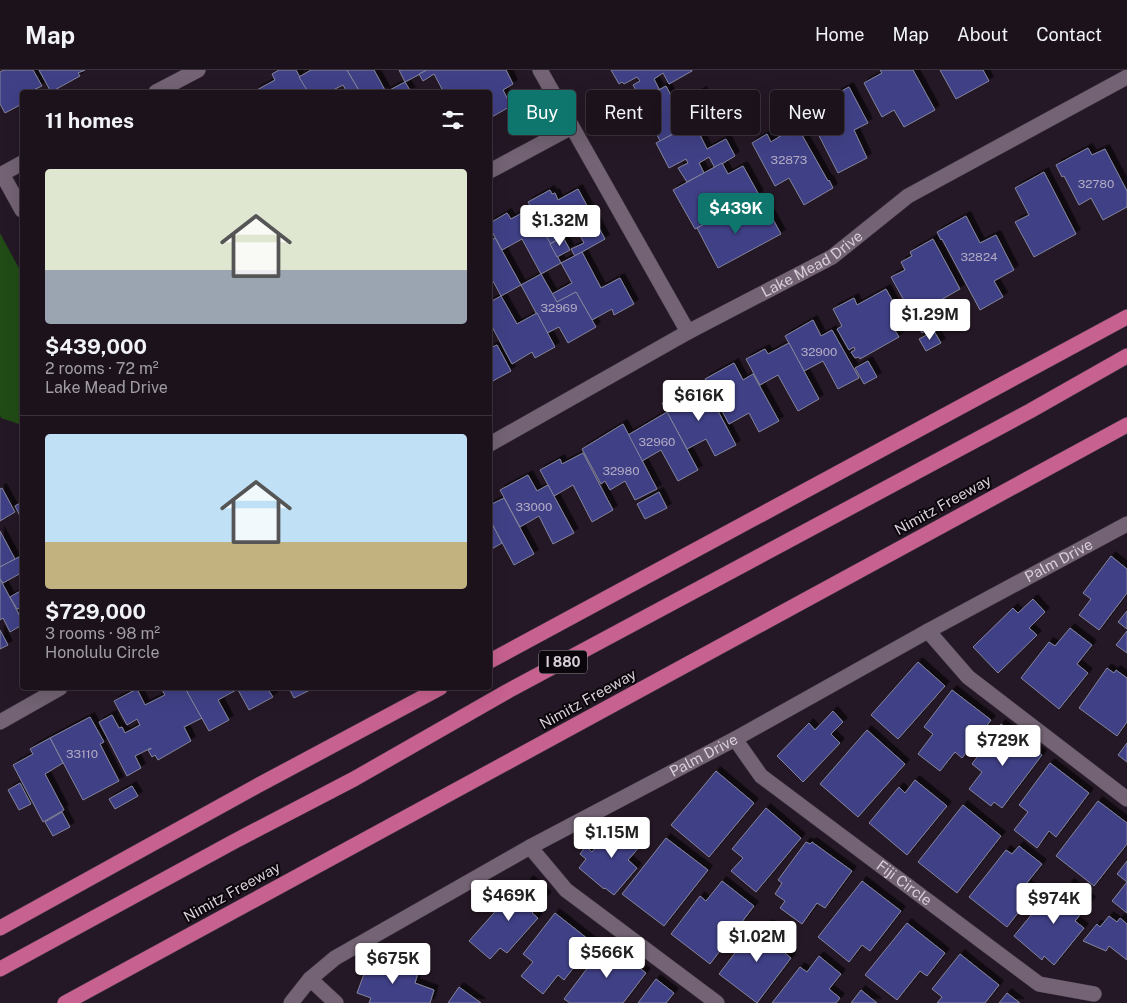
<!DOCTYPE html>
<meta charset="utf-8">
<style>
body{margin:0;font-family:"Public Sans",sans-serif;background:#292029;color:#f1f3f6;height:100vh;display:flex;flex-direction:column;font-size:19px;white-space:nowrap}
*{box-sizing:border-box;margin:0}
p{font-size:16px;color:#a09ea3}
.icon{flex:none;width:28px;height:28px;fill:none;stroke:currentColor;stroke-width:2;stroke-linecap:round;stroke-linejoin:round}
.map{position:relative;flex:1;overflow:hidden}
.drawer{position:absolute;left:20px;top:20px;width:472px;height:600px;display:flex;flex-direction:column;background:#1c121c;border-radius:5px;box-shadow:0 5px 20px #0002,0 0 0 1px #3a323b}
.drawer>*{flex:none}
.guide{position:absolute;left:508px;top:20px;width:475px;height:45px;display:flex;gap:10px}
.price{position:absolute;translate:-50% -42px;padding:0 11px;border-radius:5px;background:#fff;color:#222;font-size:16px;line-height:32px;filter:drop-shadow(0 1px 2px #0008)}
.price::after{content:'';position:absolute;left:50%;top:30px;width:15px;height:11px;margin-left:-8px;background:inherit;clip-path:polygon(0 0,100% 0,50% 100%)}
.price.on{background:#0f766e;color:#fff}
ul{padding:0;list-style:none}
li{display:grid;align-content:center;gap:10px;height:265px;padding:0 25px}
li+li{border-top:1px solid #3a323b}
li span{display:grid;place-items:center;height:155px;border-radius:5px;color:#555}
li>.icon{margin-inline-start:auto}
span .icon{width:90px;height:90px;fill:#fffc;stroke-width:1}
li b{font-size:21px}
h2{display:flex;justify-content:space-between;align-items:center;height:60px;padding:0 25px;font-size:21px}
.pill{padding:0 18px;border-radius:5px;background:#1c121c;box-shadow:0 5px 20px #0002,0 0 0 1px #3a323b;font-size:18px;line-height:45px}
.pill.on{background:#0f766e;color:#fff}
header{display:flex;align-items:center;gap:30px;box-sizing:border-box;height:70px;padding:0 25px;background:#1c121c;border-bottom:1px solid #3a323b}
header strong{font-size:24px}
nav{display:flex;gap:28px;margin-inline-start:auto;font-size:18px}
.map>svg:first-child{display:block}
.green{fill:#214c16}
.building{fill:#413f87;stroke:#83859c;filter:url(#shadow)}
.lines{fill:none;stroke-linecap:round;stroke-linejoin:round}
.minor-casing{stroke:#3e343f;stroke-width:16}
.highway-casing{stroke:#3e343f;stroke-width:16}
.minor{stroke:#736374;stroke-width:15}
.highway{stroke:#c7618f;stroke-width:15}
.labels{text-anchor:middle;stroke-width:4;stroke-linejoin:round;paint-order:stroke}
.number-label{font-size:12px;fill:#b2aac3}
.shield{fill:#0b060b;stroke:#9a929a;stroke-width:1}
.shield-label{font-size:14px;font-weight:bold;fill:#d7ced7}
.street-label{font-size:15px;fill:#d7ced7;stroke:#0b060b}
</style>
<header>
<strong>Map</strong>
<nav><a>Home</a><a>Map</a><a>About</a><a>Contact</a></nav>
</header>
<div class="map">
<svg width="1127" height="933" viewBox="0 0 1127 933">
<defs>
<filter id="shadow"><feDropShadow dx="4.5" dy="-4.5" stdDeviation="0" flood-color="#0009"/></filter>
</defs>
<rect width="100%" height="100%" fill="#251826"/>
<polygon class="green" points="0,163 22,204 22,355 1,348 0,345"/>
<g class="building">
<polygon points="4,0 33,0 42,16 29,22 22,22 22,34 5,43 0,34 0,2"/>
<polygon points="39,0 85,0 78,3 80,6 51,22"/>
<polygon points="279,0 296,0 308,22 256,22 255,21 275,10 272,4"/>
<polygon points="311,0 347,0 360,22 347,22 343,15 333,20 334,22 308,22 299,7"/>
<polygon points="347,0 374,0 386,22 360,22"/>
<polygon points="399,0 425,0 426,1 405,12"/>
<polygon points="506,0 513,14 503,20 511,36 490,48 490,22 435,22 442,19 434,4 423,11 419,4 427,0"/>
<polygon points="611,0 692,0 692,1 669,14 663,3 654,9 659,19 641,29 633,15 640,11 637,7 624,14 622,12 619,14"/>
<polygon points="880,0 913,0 935,40 904,57 894,40 882,47 864,13 882,3"/>
<polygon points="940,0 983,0 989,11 956,29"/>
<polygon points="405,12 411,22 385,22 386,22"/>
<polygon points="666,16 676,35 702,21 713,42 660,71 640,30"/>
<polygon points="849,17 868,53 854,60 867,88 838,103 806,40"/>
<polygon points="713,42 719,54 705,61 699,50"/>
<polygon points="694,53 707,79 726,69 735,86 715,98 709,87 699,93 704,103 687,112 678,98 688,93 686,89 669,98 656,73"/>
<polygon points="793,58 794,60 798,58 828,111 829,110 833,118 804,135 789,108 775,116 752,73 767,64 771,72"/>
<polygon points="1088,78 1092,85 1105,79 1127,121 1127,137 1103,150 1091,128 1079,135 1064,106 1062,107 1056,95"/>
<polygon points="722,93 728,104 743,96 759,125 695,159 673,120"/>
<polygon points="1044,102 1076,164 1034,187 1015,152 1029,145 1015,118"/>
<polygon points="578,119 605,169 575,186 571,179 584,173 576,158 550,174 528,132 550,120 552,124 555,123 558,130"/>
<polygon points="738,136 749,155 770,144 781,164 718,198 697,158"/>
<polygon points="531,138 561,193 541,204 522,169 502,180 490,158 490,153 507,143 511,149"/>
<polygon points="966,146 980,173 996,165 1014,200 994,211 1003,227 980,240 942,169 941,170 937,162"/>
<polygon points="563,167 570,180 557,187 550,174"/>
<polygon points="495,168 521,215 501,226 493,211 490,213 490,171"/>
<polygon points="933,169 960,219 939,231 947,247 922,263 891,207 905,200 901,192 912,186 910,182"/>
<polygon points="582,182 601,218 620,208 634,234 614,245 612,239 592,250 576,222 557,232 552,224 572,213 561,193"/>
<polygon points="541,204 557,232 576,222 596,257 568,273 559,257 547,263 521,215"/>
<polygon points="886,219 905,253 894,259 899,267 860,289 859,287 855,288 851,282 855,280 854,277 849,280 837,259 842,256 833,239 854,228 857,235"/>
<polygon points="501,226 517,254 537,243 555,277 535,288 532,282 512,294 490,253 490,232"/>
<polygon points="813,250 821,266 832,260 859,308 838,319 823,291 804,301 785,266"/>
<polygon points="934,261 941,273 926,281 919,269"/>
<polygon points="789,273 819,329 798,341 778,305 760,315 746,289 765,279 768,284"/>
<polygon points="497,275 511,301 491,312 490,278"/>
<polygon points="868,291 877,307 864,314 855,298"/>
<polygon points="734,293 743,310 753,304 779,351 759,362 749,343 729,354 705,309"/>
<polygon points="690,317 698,333 710,326 736,375 715,386 706,369 687,379 662,333"/>
<polygon points="667,342 698,400 678,411 661,380 642,391 628,365"/>
<polygon points="623,354 657,419 635,430 625,411 610,420 605,411 601,414 582,379"/>
<polygon points="583,383 613,440 592,452 573,415 554,426 540,400 560,389 562,394"/>
<polygon points="528,405 537,421 548,415 574,463 553,474 539,446 520,457 500,420"/>
<polygon points="2,418 15,442 0,451 0,419"/>
<polygon points="659,422 667,438 645,449 637,434"/>
<polygon points="504,428 534,484 514,495 490,450 490,435"/>
<polygon points="22,432 22,450 15,436"/>
<polygon points="490,450 502,473 490,480"/>
<polygon points="0,461 15,489 0,497"/>
<polygon points="1111,486 1127,499 1127,523 1099,560 1079,545 1091,529 1083,523"/>
<polygon points="19,487 22,495 22,506 21,503 3,513 0,509 0,497"/>
<polygon points="0,509 22,550 22,555 10,562 3,548 0,550"/>
<polygon points="22,520 22,543 20,538 17,539 10,527"/>
<polygon points="1033,529 1045,542 1029,558 1037,565 998,603 973,577 1013,538 1018,543"/>
<polygon points="1127,541 1127,559 1118,552"/>
<polygon points="1070,558 1092,575 1077,594 1088,603 1059,639 1021,608 1049,572 1055,576"/>
<polygon points="0,560 8,575 0,579"/>
<polygon points="1127,561 1127,583 1116,575"/>
<polygon points="918,592 945,616 898,669 871,645"/>
<polygon points="1107,598 1114,603 1116,600 1127,608 1127,652 1117,666 1079,638"/>
<polygon points="161,618 185,618 202,648 184,657 191,671 158,690 155,685 152,687 148,680 151,679 151,678 135,686 141,698 127,706 99,652 112,645 119,658 122,657 125,663 140,655 137,649 127,655 114,631 137,619 145,635 165,625"/>
<polygon points="185,618 237,618 238,619 218,630 229,650 209,661"/>
<polygon points="237,618 267,618 273,627 249,640"/>
<polygon points="289,618 314,618 294,628"/>
<polygon points="952,620 991,650 962,688 955,682 940,701 918,684 933,664 924,657"/>
<polygon points="833,641 843,652 831,664 840,673 803,712 777,686 809,653 815,660"/>
<polygon points="90,647 104,672 100,674 119,711 83,730 50,668"/>
<polygon points="1001,654 1042,685 1002,738 994,732 991,736 969,719 982,702 972,694"/>
<polygon points="867,660 905,694 858,747 820,714"/>
<polygon points="50,668 63,693 45,704 64,740 43,752 13,695 33,684 30,679"/>
<polygon points="1127,673 1127,692 1118,685"/>
<polygon points="1050,693 1089,723 1056,767 1049,761 1037,778 1014,760 1028,742 1019,735"/>
<polygon points="716,701 754,733 709,787 671,755"/>
<polygon points="915,710 947,736 907,785 869,753 899,717 905,723"/>
<polygon points="20,713 31,734 19,740 8,720"/>
<polygon points="132,716 138,726 115,739 109,729"/>
<polygon points="1098,731 1127,753 1127,774 1094,816 1056,786"/>
<polygon points="963,735 1001,766 957,823 918,792"/>
<polygon points="766,738 801,768 756,822 731,801 743,788 732,779"/>
<polygon points="62,742 70,757 53,766 45,752"/>
<polygon points="617,753 627,762 632,756 640,762 635,768 642,774 628,790 637,798 614,825 605,818 604,819 579,798 586,789 580,784 586,776 592,782"/>
<polygon points="666,768 708,800 664,856 622,824"/>
<polygon points="806,772 810,774 812,772 852,801 825,838 817,833 802,854 780,838 785,831 775,824 782,813 778,810"/>
<polygon points="1019,776 1042,794 1026,814 1035,821 1007,857 969,827 1006,780 1012,784"/>
<polygon points="1127,791 1127,843 1112,831 1127,812 1117,804"/>
<polygon points="529,810 547,826 532,843 538,848 507,883 500,878 490,889 469,871 510,825 513,828"/>
<polygon points="722,811 754,836 710,894 671,864 700,826 706,831"/>
<polygon points="862,811 901,841 870,881 862,875 849,892 818,867"/>
<polygon points="1070,813 1091,831 1075,851 1084,858 1054,895 1044,886 1042,890 1014,866 1046,827 1053,833"/>
<polygon points="555,843 593,873 564,910 558,905 543,924 521,906 533,892 523,884"/>
<polygon points="1109,846 1117,852 1120,848 1127,854 1127,890 1109,876 1106,881 1083,871 1097,854 1100,857"/>
<polygon points="907,853 945,883 927,906 920,901 897,930 865,905"/>
<polygon points="768,854 789,869 781,880 791,888 757,933 719,904 747,867 754,872"/>
<polygon points="607,872 646,903 623,933 570,933 564,929"/>
<polygon points="960,884 999,915 985,933 937,933 942,927 932,919"/>
<polygon points="819,886 841,904 829,919 840,928 836,933 772,933 800,897 807,902"/>
<polygon points="375,887 418,903 415,913 434,920 430,933 369,933 371,928 357,923 367,896 372,897"/>
<polygon points="656,909 674,923 666,933 638,933"/>
<polygon points="459,917 481,933 448,933"/>
<polygon points="861,920 877,933 851,933"/>
<polygon points="1007,923 1020,933 999,933"/>
</g>
<g class="lines">
<g class="minor-casing">
<g id="minor">
<polyline points="540,0 688,262"/>
<polyline points="156,22 198,0"/>
<polyline points="22,93 2,104 22,140"/>
<polyline points="490,101 572,57"/>
<path id="s1" d="M 490,374 L 688,262 L 832,187 L 908,126 L 1127,7"/>
<polyline points="928,561 968,607 1127,729"/>
<polyline points="0,652 60,618"/>
<path id="s2" d="M 735,669 L 761,706 L 1039,914 L 1094,924"/>
<polyline points="530,777 566,820 717,933"/>
<polyline points="310,909 336,933"/>
<path id="s3" d="M 291,933 L 310,909 L 335,888 L 530,777 L 735,669 L 928,561 L 1127,454"/>
</g>
</g>
<g class="highway-casing">
<g id="highway">
<polyline points="490,591 1127,247"/>
<polyline points="0,858 257,716 440,618"/>
<polyline points="0,899 235,771 354,709 508,621 1030,341 1127,286"/>
<polyline points="65,933 1127,355"/>
</g>
</g>
<use href="#minor" class="minor"/>
<use href="#highway" class="highway"/>
</g>
<g class="labels">
<g class="number-label">
<text x="789" y="94">32873</text>
<text x="1096" y="118">32780</text>
<text x="979" y="191">32824</text>
<text x="559" y="242">32969</text>
<text x="819" y="286">32900</text>
<text x="657" y="376">32960</text>
<text x="621" y="405">32980</text>
<text x="534" y="441">33000</text>
<text x="82" y="688">33110</text>
</g>
<rect class="shield" x="539" y="580.5" width="48" height="23" rx="4"/>
<g class="shield-label">
<text x="563" y="597">I 880</text>
</g>
<g class="street-label">
<text dy="5" stroke="none"><textPath href="#s1" startOffset="369">Lake Mead Drive</textPath></text>
<text transform="translate(943 435) rotate(-29)" y="5">Nimitz Freeway</text>
<text dy="5" stroke="none"><textPath href="#s3" startOffset="889">Palm Drive</textPath></text>
<text transform="translate(588 629) rotate(-29)" y="5">Nimitz Freeway</text>
<text dy="5" stroke="none"><textPath href="#s3" startOffset="484">Palm Drive</textPath></text>
<text dy="5" stroke="none"><textPath href="#s2" startOffset="224">Fiji Circle</textPath></text>
<text transform="translate(232 822) rotate(-29)" y="5">Nimitz Freeway</text>
</g>
</g>
</svg>
<b class="price on" style="left:736px;top:165px">$439K</b>
<b class="price" style="left:560px;top:177px">$1.32M</b>
<b class="price" style="left:930px;top:271px">$1.29M</b>
<b class="price" style="left:699px;top:352px">$616K</b>
<b class="price" style="left:1003px;top:697px">$729K</b>
<b class="price" style="left:612px;top:789px">$1.15M</b>
<b class="price" style="left:509px;top:852px">$469K</b>
<b class="price" style="left:1054px;top:855px">$974K</b>
<b class="price" style="left:757px;top:893px">$1.02M</b>
<b class="price" style="left:607px;top:909px">$566K</b>
<b class="price" style="left:393px;top:915px">$675K</b>
<div class="guide">
<a class="pill on">Buy</a>
<a class="pill">Rent</a>
<a class="pill">Filters</a>
<a class="pill">New</a>
</div>
<section class="drawer">
<h2>11 homes<svg class="icon" aria-label="filters" viewBox="0 0 24 24"><path d="M4 7h16M4 17h16"/><circle cx="9" cy="7" r="2"/><circle cx="15" cy="17" r="2"/></svg></h2>
<ul>
<li><span style="background:linear-gradient(#dfe7d0 65%,#9aa5b1 0)"><svg class="icon" aria-label="home" viewBox="0 0 24 24"><path d="M3 11l9-7 9 7M6 9v11h12V9"/></svg></span><div><b>$439,000</b><p>2 rooms · 72 m²</p><p>Lake Mead Drive</p></div></li>
<li><span style="background:linear-gradient(#bfe0f5 70%,#c2b280 0)"><svg class="icon" aria-label="home" viewBox="0 0 24 24"><path d="M3 11l9-7 9 7M6 9v11h12V9"/></svg></span><div><b>$729,000</b><p>3 rooms · 98 m²</p><p>Honolulu Circle</p></div></li>
</ul>
</section>
</div>
